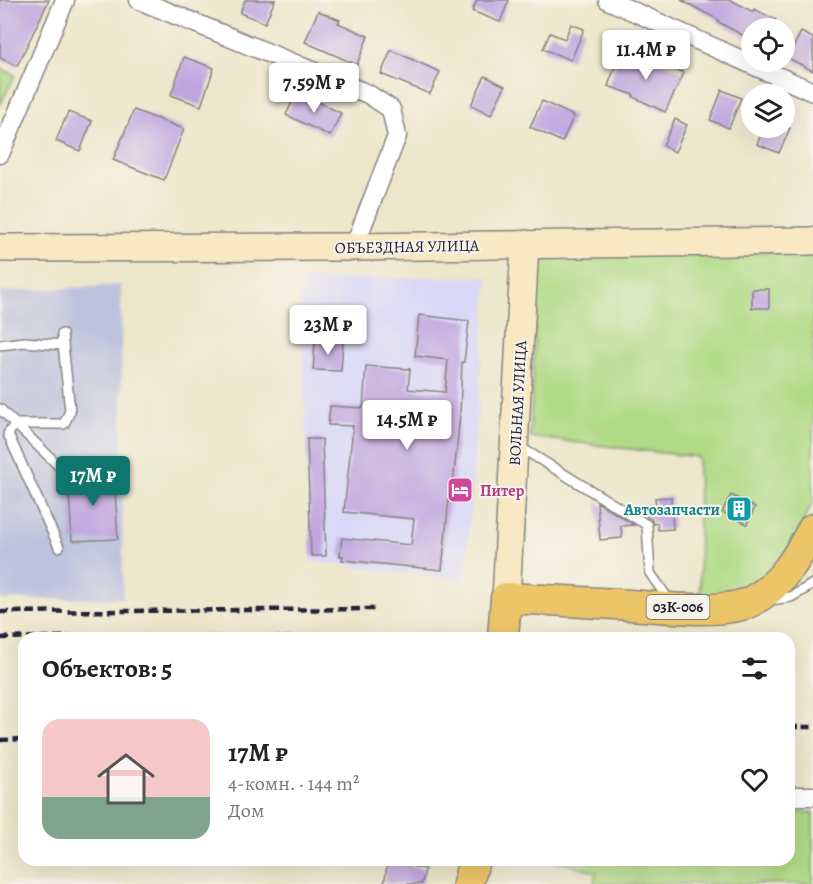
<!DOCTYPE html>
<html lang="ru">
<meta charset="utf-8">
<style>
body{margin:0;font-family:Alegreya,serif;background:#f6f6f6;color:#222;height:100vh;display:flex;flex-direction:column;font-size:22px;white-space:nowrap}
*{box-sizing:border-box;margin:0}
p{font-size:20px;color:#767676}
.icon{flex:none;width:33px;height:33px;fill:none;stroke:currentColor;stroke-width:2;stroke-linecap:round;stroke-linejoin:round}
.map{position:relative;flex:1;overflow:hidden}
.side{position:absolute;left:18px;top:632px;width:777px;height:234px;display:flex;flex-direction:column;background:#fff;border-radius:18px;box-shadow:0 6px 24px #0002}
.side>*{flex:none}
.controls{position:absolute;left:741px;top:18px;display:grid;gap:12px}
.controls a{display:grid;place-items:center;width:54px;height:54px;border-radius:50%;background:#fff;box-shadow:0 6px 24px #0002;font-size:30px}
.price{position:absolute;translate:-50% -51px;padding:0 14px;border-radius:6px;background:#fff;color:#222;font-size:20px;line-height:39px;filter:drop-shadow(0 2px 3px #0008)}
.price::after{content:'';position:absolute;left:50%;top:36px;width:18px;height:14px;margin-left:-9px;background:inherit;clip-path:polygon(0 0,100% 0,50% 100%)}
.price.on{background:#0f766e;color:#fff}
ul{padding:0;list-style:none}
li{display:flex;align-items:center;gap:18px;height:150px;padding:0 24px}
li+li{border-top:2px solid #e0e0e0}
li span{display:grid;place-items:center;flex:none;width:168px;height:120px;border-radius:18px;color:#555}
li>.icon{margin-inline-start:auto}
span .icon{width:72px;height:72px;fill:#fffc;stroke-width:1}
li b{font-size:26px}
h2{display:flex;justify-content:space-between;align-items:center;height:72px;padding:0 24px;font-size:26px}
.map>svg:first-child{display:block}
.built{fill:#d8d7f8}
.industrial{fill:#bfc2dd}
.green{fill:#b0da85;stroke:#697e60;stroke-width:1.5}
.building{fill:#c0a4df}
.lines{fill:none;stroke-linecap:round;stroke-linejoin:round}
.lane-casing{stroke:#878482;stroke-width:12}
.street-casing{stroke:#878482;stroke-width:21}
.secondary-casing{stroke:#878482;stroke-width:30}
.primary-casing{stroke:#878482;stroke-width:33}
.lane{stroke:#fff;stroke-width:9}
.street{stroke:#fff;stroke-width:18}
.secondary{stroke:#f8e8c3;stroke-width:27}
.primary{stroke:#edc569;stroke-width:30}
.rail{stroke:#22223b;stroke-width:4.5;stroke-dasharray:9 4.5;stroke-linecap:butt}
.labels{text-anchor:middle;stroke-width:4.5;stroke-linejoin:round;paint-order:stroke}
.shield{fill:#f7f3e8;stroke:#62616f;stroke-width:1.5}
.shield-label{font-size:15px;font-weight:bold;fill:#22223b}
.street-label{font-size:16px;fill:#22223b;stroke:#f7f3e8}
.hotel-label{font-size:16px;font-weight:bold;fill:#b23c85;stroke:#f7f3e8;text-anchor:start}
.culture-label{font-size:16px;font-weight:bold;fill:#0d838f;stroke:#f7f3e8;text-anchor:end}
</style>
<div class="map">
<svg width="813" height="884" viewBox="0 0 813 884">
<rect width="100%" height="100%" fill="#f7f3e8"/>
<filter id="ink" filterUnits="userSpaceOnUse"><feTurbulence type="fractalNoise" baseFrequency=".0167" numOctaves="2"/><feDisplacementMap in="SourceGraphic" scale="12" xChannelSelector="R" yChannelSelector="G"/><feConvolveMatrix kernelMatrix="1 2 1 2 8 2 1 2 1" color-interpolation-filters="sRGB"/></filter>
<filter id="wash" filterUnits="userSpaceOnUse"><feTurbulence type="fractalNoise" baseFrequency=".008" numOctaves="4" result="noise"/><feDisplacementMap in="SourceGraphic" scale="24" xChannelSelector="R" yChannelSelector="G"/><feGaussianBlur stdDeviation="1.35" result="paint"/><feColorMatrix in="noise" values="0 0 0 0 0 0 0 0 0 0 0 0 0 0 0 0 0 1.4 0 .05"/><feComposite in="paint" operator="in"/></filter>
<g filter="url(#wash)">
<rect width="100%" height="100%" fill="#ece6ca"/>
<polygon class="built" points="449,277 488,277 465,581 311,561 300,280"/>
<polygon class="industrial" points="121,285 123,598 0,600 0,292"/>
<g class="green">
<polygon points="0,68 15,75 0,105"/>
<polygon points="813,252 813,502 791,544 761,588 736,598 700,596 698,457 530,437 539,254"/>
<polygon points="813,812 813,884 594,884 596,872 549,860 789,860 789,813"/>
</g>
<g id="blocks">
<g class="building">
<polygon points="0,0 49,0 17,66 0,58"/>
<polygon points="245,0 275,0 265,23 240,13"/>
<polygon points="477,0 509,0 500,22 472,11"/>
<polygon points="681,0 731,0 753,12 754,9 776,20 771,28 752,28 752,40 718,22 719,20"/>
<polygon points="318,11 340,20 338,23 368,36 357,65 305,42"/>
<polygon points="571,24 584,29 571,60 543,49 550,33 565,39"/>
<polygon points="801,32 813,38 813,71 788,58"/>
<polygon points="391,50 440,72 430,94 381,74"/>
<polygon points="620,54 649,64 652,58 684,73 665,112 633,97 634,95 608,86"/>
<polygon points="184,57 214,68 201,106 171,95"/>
<polygon points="485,76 505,86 491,115 471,105"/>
<polygon points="722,90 741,98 729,128 710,120"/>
<polygon points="297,92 341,113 330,136 286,115"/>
<polygon points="542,101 574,116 562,142 530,127"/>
<polygon points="134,110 184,129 164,180 113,160"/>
<polygon points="68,112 92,121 80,151 56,141"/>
<polygon points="675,119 687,125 675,152 663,146"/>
<polygon points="764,128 790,128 779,153 757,144"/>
<rect x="752" y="289" width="17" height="19"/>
<polygon points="419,315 469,321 464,362 462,362 460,415 453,484 470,486 468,500 449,498 442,570 342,560 343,556 340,556 342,538 411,545 414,519 344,512 353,426 328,425 330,406 363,408 366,366 410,369 408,389 445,392 448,360 415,356"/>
<polygon points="315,340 343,341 341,371 313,370"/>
<polygon points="307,439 322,439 326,556 311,556"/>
<polygon points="114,473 118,539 72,541 68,476"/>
<polygon points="731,495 755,507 747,524 722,512"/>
<polygon points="671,497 673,529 658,530 657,523 653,524 651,519 629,506 656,505 655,498"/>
<polygon points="597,502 634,525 621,526 622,538 600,540"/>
<polygon points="388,861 425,869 422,884 384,884"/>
</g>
</g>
</g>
<g filter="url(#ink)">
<use href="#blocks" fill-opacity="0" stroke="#878482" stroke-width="1.5"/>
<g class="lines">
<g class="lane-casing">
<g id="lane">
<polyline points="0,345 24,342 63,345"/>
<polyline points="0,409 62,469"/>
<polyline points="518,446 647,525 650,573 671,603"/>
<polyline points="59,547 8,434 15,424 64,424 70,411 62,334"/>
<polyline points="770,600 791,597 813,584"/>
</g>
</g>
<g class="street-casing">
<g id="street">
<polyline points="139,0 368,94 391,109 397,136 354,247"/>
<polyline points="608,0 813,92"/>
<polyline points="0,154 65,0"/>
<polyline points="789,796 813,796"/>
</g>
</g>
<g class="secondary-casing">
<g id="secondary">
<polyline points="0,248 354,247 813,241"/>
<polyline points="506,598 525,244"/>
</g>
</g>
<g class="primary-casing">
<g id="primary">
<path d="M 503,638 L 506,598 C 547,600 589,602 630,605 C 660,607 726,615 752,601 C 782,584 797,558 813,529"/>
<polyline points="468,884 474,860"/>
</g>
</g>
<use href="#lane" class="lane"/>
<use href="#street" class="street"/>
<use href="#secondary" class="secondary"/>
<use href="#primary" class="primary"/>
<g class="rail">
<polyline points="0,612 375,609"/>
<polyline points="0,638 111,636 300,638"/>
<polyline points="789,727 813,727"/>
<polyline points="0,740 24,739"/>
</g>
</g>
</g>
<defs>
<g id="hotel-square" transform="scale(1.35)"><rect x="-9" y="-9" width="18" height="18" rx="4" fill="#d1479c" stroke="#f7f3e8"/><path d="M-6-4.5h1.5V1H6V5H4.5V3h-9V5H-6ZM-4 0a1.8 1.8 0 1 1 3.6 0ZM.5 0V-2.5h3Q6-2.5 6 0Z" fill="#fff"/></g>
<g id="building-square" transform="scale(1.35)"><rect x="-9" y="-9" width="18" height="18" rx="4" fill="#0f9aa8" stroke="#f7f3e8"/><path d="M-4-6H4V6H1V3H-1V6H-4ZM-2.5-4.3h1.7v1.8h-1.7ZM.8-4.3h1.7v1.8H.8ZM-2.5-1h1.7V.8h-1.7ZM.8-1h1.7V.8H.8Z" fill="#fff"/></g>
</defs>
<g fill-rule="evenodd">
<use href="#hotel-square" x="460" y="490"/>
<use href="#building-square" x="739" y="509"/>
</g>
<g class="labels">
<rect class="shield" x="646.5" y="595" width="63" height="24" rx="4.5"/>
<g class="shield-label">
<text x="678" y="612">03К-006</text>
</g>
<g class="street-label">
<text transform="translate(407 246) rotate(-1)" y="6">ОБЪЕЗДНАЯ УЛИЦА</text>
<text transform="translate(517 403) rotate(-87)" y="6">ВОЛЬНАЯ УЛИЦА</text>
</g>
<g class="hotel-label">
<text x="480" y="496">Питер</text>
</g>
<g class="culture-label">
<text x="720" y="515">Автозапчасти</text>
</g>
</g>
</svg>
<div class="controls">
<a><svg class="icon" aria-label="locate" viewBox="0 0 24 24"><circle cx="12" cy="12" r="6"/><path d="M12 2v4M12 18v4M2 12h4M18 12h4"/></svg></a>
<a><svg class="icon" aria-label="layers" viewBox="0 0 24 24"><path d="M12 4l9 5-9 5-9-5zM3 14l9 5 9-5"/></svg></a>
</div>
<b class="price" style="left:646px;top:81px">11.4M ₽</b>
<b class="price" style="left:314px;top:114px">7.59M ₽</b>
<b class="price" style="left:328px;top:356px">23M ₽</b>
<b class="price" style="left:407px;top:451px">14.5M ₽</b>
<b class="price on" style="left:93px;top:507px">17M ₽</b>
<section class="side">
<h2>Объектов: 5<svg class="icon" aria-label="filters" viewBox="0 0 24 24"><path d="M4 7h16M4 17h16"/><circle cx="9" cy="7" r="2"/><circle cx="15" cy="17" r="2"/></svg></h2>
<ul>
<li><span style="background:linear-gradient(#f6c9c9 65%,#7fa58c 0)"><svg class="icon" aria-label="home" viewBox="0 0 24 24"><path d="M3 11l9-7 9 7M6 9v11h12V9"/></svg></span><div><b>17M ₽</b><p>4-комн. · 144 m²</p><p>Дом</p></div><svg class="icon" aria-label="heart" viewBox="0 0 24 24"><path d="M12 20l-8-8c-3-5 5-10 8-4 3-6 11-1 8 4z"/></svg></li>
</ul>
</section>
</div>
